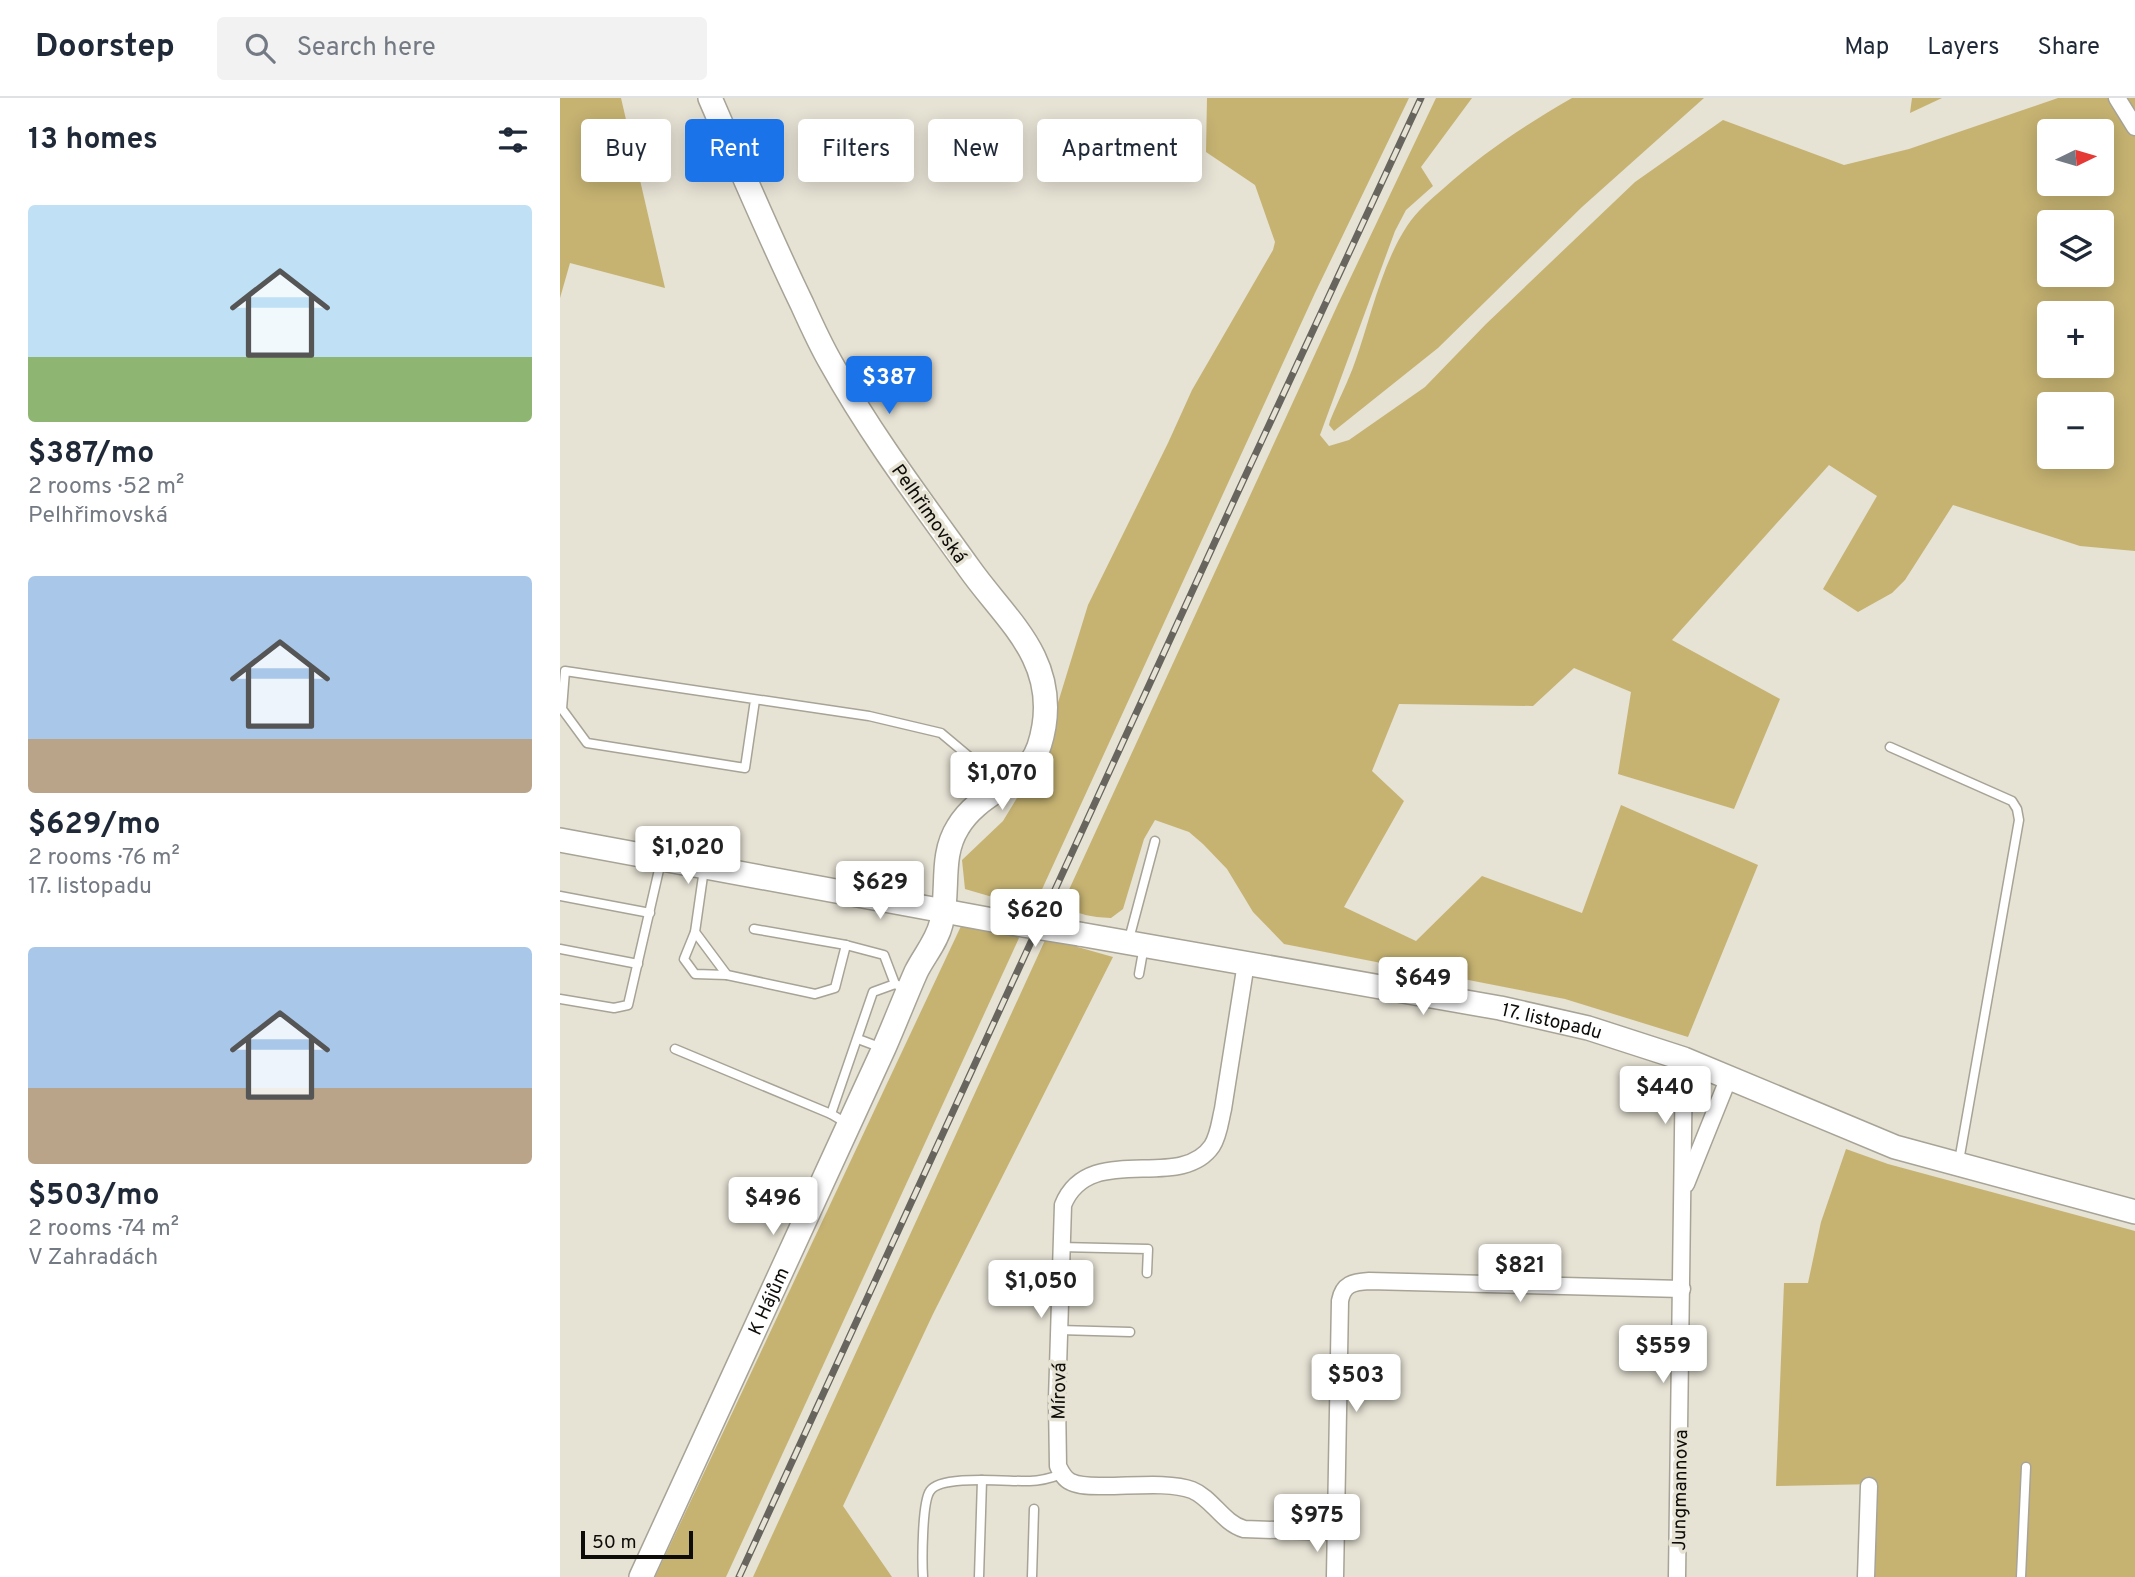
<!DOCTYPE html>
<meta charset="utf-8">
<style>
body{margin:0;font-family:Overpass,sans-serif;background:#f2f2f3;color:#1f2937;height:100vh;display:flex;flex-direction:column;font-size:26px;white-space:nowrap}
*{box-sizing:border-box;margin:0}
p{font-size:23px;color:#747a83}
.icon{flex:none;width:38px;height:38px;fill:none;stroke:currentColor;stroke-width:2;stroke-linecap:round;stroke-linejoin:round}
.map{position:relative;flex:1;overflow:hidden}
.panel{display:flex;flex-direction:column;background:#fff;width:560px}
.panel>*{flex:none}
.guide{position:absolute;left:21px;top:21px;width:665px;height:63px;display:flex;gap:14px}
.needle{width:46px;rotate:85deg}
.fabs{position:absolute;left:1477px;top:21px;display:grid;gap:14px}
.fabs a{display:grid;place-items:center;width:77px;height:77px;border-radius:7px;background:#fff;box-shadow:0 4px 18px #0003;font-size:35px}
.scale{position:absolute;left:21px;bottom:18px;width:112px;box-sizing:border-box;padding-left:7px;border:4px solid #0d0c08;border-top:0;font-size:19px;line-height:24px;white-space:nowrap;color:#0d0c08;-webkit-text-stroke:5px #e6e2d4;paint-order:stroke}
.price{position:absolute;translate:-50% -60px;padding:0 16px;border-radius:7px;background:#fff;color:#222;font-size:23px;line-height:46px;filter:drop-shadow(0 2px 4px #0008)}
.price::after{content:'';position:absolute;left:50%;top:42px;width:21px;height:16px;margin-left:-10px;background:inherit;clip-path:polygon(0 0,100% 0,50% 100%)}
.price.active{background:#1a73e8;color:#fff}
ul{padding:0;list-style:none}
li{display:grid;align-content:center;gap:14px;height:371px;padding:0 28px}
li span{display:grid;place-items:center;height:217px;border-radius:7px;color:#555}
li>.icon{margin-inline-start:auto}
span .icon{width:126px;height:126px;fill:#fffc;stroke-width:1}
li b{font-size:30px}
h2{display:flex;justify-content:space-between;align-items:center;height:84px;padding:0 28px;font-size:30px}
.chip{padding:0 24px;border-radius:7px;background:#fff;box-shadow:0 4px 18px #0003;font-size:24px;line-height:63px}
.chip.active{background:#1a73e8;color:#fff}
header{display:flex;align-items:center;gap:42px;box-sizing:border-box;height:98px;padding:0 35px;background:#fff;border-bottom:2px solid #e0e1e3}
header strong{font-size:33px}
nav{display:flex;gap:38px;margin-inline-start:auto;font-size:24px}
.search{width:490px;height:63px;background:#f2f2f3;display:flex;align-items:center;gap:18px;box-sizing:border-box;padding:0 24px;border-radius:7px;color:#747a83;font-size:26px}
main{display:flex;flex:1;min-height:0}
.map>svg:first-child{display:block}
.green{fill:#c6b372;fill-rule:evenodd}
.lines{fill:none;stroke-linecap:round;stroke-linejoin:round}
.lane-casing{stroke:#a7a396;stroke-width:11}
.street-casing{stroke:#a7a396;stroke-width:19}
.secondary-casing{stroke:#a7a396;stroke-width:26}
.lane{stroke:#fff;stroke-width:8}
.street{stroke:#fff;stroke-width:16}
.secondary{stroke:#fff;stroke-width:23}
.rail-casing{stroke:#67655d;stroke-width:7}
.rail{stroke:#e6e2d4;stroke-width:4.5;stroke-dasharray:13;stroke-linecap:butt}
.secondary-bridge-casing{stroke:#a7a396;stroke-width:26;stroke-linecap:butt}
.secondary-bridge{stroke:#fff;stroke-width:23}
.labels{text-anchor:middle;stroke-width:7;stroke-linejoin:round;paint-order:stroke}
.street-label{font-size:19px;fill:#0d0c08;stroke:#e6e2d4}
</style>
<header>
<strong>Doorstep</strong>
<div class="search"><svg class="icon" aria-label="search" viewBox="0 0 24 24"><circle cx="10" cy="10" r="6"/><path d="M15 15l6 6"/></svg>Search here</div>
<nav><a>Map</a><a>Layers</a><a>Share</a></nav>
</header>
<main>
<section class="panel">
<h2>13 homes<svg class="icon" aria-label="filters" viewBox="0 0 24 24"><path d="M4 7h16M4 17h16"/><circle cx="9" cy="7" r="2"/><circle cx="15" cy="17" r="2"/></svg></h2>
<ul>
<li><span style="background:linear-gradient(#bfe0f5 70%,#8fb573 0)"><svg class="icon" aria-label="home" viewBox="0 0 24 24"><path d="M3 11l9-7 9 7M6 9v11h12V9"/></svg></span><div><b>$387/mo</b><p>2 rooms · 52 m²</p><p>Pelhřimovská</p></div></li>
<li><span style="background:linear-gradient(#a9c7e8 75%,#b9a48a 0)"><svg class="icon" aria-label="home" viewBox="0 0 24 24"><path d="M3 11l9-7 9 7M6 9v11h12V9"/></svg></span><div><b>$629/mo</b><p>2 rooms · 76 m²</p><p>17. listopadu</p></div></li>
<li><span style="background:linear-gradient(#a9c7e8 65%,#b9a48a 0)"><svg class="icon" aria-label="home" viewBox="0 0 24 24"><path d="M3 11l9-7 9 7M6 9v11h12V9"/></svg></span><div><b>$503/mo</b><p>2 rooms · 74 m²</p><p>V Zahradách</p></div></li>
</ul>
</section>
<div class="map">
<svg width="1575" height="1479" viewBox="0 0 1575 1479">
<rect width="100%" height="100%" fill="#e6e2d4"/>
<g class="green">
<polygon points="0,0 61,0 105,190 10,165 0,200"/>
<polygon points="647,0 849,0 755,195 473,811 405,791 402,762 443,723 481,660 528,507 608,345 632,292 713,152 715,144 695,87 646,54"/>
<path d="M 876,0 L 912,0 L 861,69 L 873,88 L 846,112 L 835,133 L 760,337 L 769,348 L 789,342 L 865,289 L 926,226 L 1075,84 L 1163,22 L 1284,67 L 1349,51 L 1498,0 L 1575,0 L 1575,453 L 1520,448 L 1393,407 L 1345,482 L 1332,495 L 1298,514 L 1263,491 L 1317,398 L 1269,367 L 1112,542 L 1220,601 L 1174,711 L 1058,676 L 1071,594 L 1014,570 L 973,608 L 839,606 L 812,673 L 844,703 L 784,809 L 856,843 L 922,778 L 1022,815 L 1061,707 L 1198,767 L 1128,939 L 1005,901 L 724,846 L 693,814 L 667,771 L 643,746 L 629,734 L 595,722 L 584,741 L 563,811 L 551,820 C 530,819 520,817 502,807 L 778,206 ZM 1489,33 L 1542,33 L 1542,86 L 1489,86 ZM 1489,124 L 1542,124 L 1542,177 L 1489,177 ZM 1489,215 L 1542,215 L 1542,268 L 1489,268 ZM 1489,306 L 1542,306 L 1542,359 L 1489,359 Z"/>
<path d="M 1012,0 L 1144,0 L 1022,109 L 878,250 L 774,333 L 769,327 L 770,323 C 778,303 788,284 795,264 C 811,219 821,168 847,128 C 857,113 871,101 884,90 C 923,55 967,26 1012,0 Z"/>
<polygon points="1352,0 1382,0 1350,15"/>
<polygon points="402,826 456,835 459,840 166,1479 95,1479"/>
<polygon points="486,840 553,859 373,1216 283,1408 332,1479 193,1479"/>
<polygon points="1286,1051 1328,1066 1575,1133 1575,1479 1315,1479 1318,1386 1216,1388 1224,1185 1248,1185 1261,1124"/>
</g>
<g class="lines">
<g class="lane-casing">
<g id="lane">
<polyline points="195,602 185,670 27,645 2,611 5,573 309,618 381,635 443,687"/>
<polyline points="1330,649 1452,703 1457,711 1459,722 1399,1063"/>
<polyline points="144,771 135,834 167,877 255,896 275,890 286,847"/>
<polyline points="0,798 90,815"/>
<polyline points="194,831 286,847 324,857 335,886 347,891"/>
<polyline points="135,834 124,861 135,876 167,877"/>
<polyline points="569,841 595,743"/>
<polyline points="0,851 78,866"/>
<polyline points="579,876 584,848"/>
<polyline points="0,901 54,910 68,907 101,763"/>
<polyline points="298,941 322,950"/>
<polyline points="115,951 271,1016"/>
<polyline points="288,1026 271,1016 313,894 335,886"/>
<polyline points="500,1149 588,1151 587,1175"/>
<polyline points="499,1232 570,1234"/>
<path d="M 363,1479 C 362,1463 362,1404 370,1393 C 381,1376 451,1384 470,1383 C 481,1383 491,1380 502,1376"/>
<polyline points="419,1479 422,1382"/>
<polyline points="472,1479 474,1411"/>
<polyline points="1461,1479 1466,1369"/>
</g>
</g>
<g class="street-casing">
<g id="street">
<polyline points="1557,0 1575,29"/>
<path d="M 686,865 L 663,1011 C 660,1023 659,1037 652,1048 C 620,1095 529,1042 503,1107 L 497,1302 L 498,1368 C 501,1374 504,1381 511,1384 C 519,1388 530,1388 539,1388 C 564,1389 609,1383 632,1392 C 652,1400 663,1425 684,1431 L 776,1434"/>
<polyline points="1126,1086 1169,979"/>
<path d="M 775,1479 L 780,1203 C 783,1186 793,1184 809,1183 L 1122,1191"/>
<polyline points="1117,1479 1124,961"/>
<polyline points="1306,1479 1309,1388"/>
</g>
</g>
<g class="secondary-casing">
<g id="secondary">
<polyline points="0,742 438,823"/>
<path id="s1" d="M 519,836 L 940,910 L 1028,930 L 1124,961 L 1335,1049 L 1575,1114"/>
<path id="s2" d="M 81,1479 L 324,950 C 335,925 345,899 356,874 C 364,858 377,843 381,826 C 390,793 379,759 398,729 C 417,697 452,690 471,664 C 478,655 482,640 484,628 C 495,558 445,521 409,470 C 361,403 311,337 271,265 C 260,246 251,226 242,206 C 209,138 180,69 150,0"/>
</g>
</g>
<use href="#lane" class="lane"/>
<use href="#street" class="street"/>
<use href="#secondary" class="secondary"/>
<g class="rail-casing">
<polyline id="rail" points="179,1479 676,398 861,0"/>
</g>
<use href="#rail" class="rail"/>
<g class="secondary-bridge-casing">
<polyline id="secondary-bridge" points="438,823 519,836"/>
</g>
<use href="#secondary-bridge" class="secondary-bridge"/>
</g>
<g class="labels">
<g class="street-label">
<text transform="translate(370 415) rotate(55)" y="7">Pelhřimovská</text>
<text dy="7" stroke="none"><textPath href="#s1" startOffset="481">17. listopadu</textPath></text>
<text dy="7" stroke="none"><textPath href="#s2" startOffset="304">K Hájům</textPath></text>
<text transform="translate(498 1293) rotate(-89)" y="7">Mírová</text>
<text transform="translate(1119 1392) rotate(-89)" y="7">Jungmannova</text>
</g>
</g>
</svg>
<div class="fabs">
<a><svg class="needle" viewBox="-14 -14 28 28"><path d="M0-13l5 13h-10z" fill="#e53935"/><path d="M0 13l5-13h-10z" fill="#747a83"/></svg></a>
<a><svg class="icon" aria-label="layers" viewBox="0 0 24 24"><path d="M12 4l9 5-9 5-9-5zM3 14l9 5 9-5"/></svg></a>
<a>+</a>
<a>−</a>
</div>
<div class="scale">50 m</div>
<b class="price active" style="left:329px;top:318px">$387</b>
<b class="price" style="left:442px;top:714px">$1,070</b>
<b class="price" style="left:128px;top:788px">$1,020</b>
<b class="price" style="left:320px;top:823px">$629</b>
<b class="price" style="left:475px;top:851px">$620</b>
<b class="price" style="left:863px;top:919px">$649</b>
<b class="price" style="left:1105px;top:1028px">$440</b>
<b class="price" style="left:213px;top:1139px">$496</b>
<b class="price" style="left:960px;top:1206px">$821</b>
<b class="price" style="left:481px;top:1222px">$1,050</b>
<b class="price" style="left:1103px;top:1287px">$559</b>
<b class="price" style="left:796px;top:1316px">$503</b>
<b class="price" style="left:757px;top:1456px">$975</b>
<div class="guide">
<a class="chip">Buy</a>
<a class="chip active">Rent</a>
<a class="chip">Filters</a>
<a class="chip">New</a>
<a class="chip">Apartment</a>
</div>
</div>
</main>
